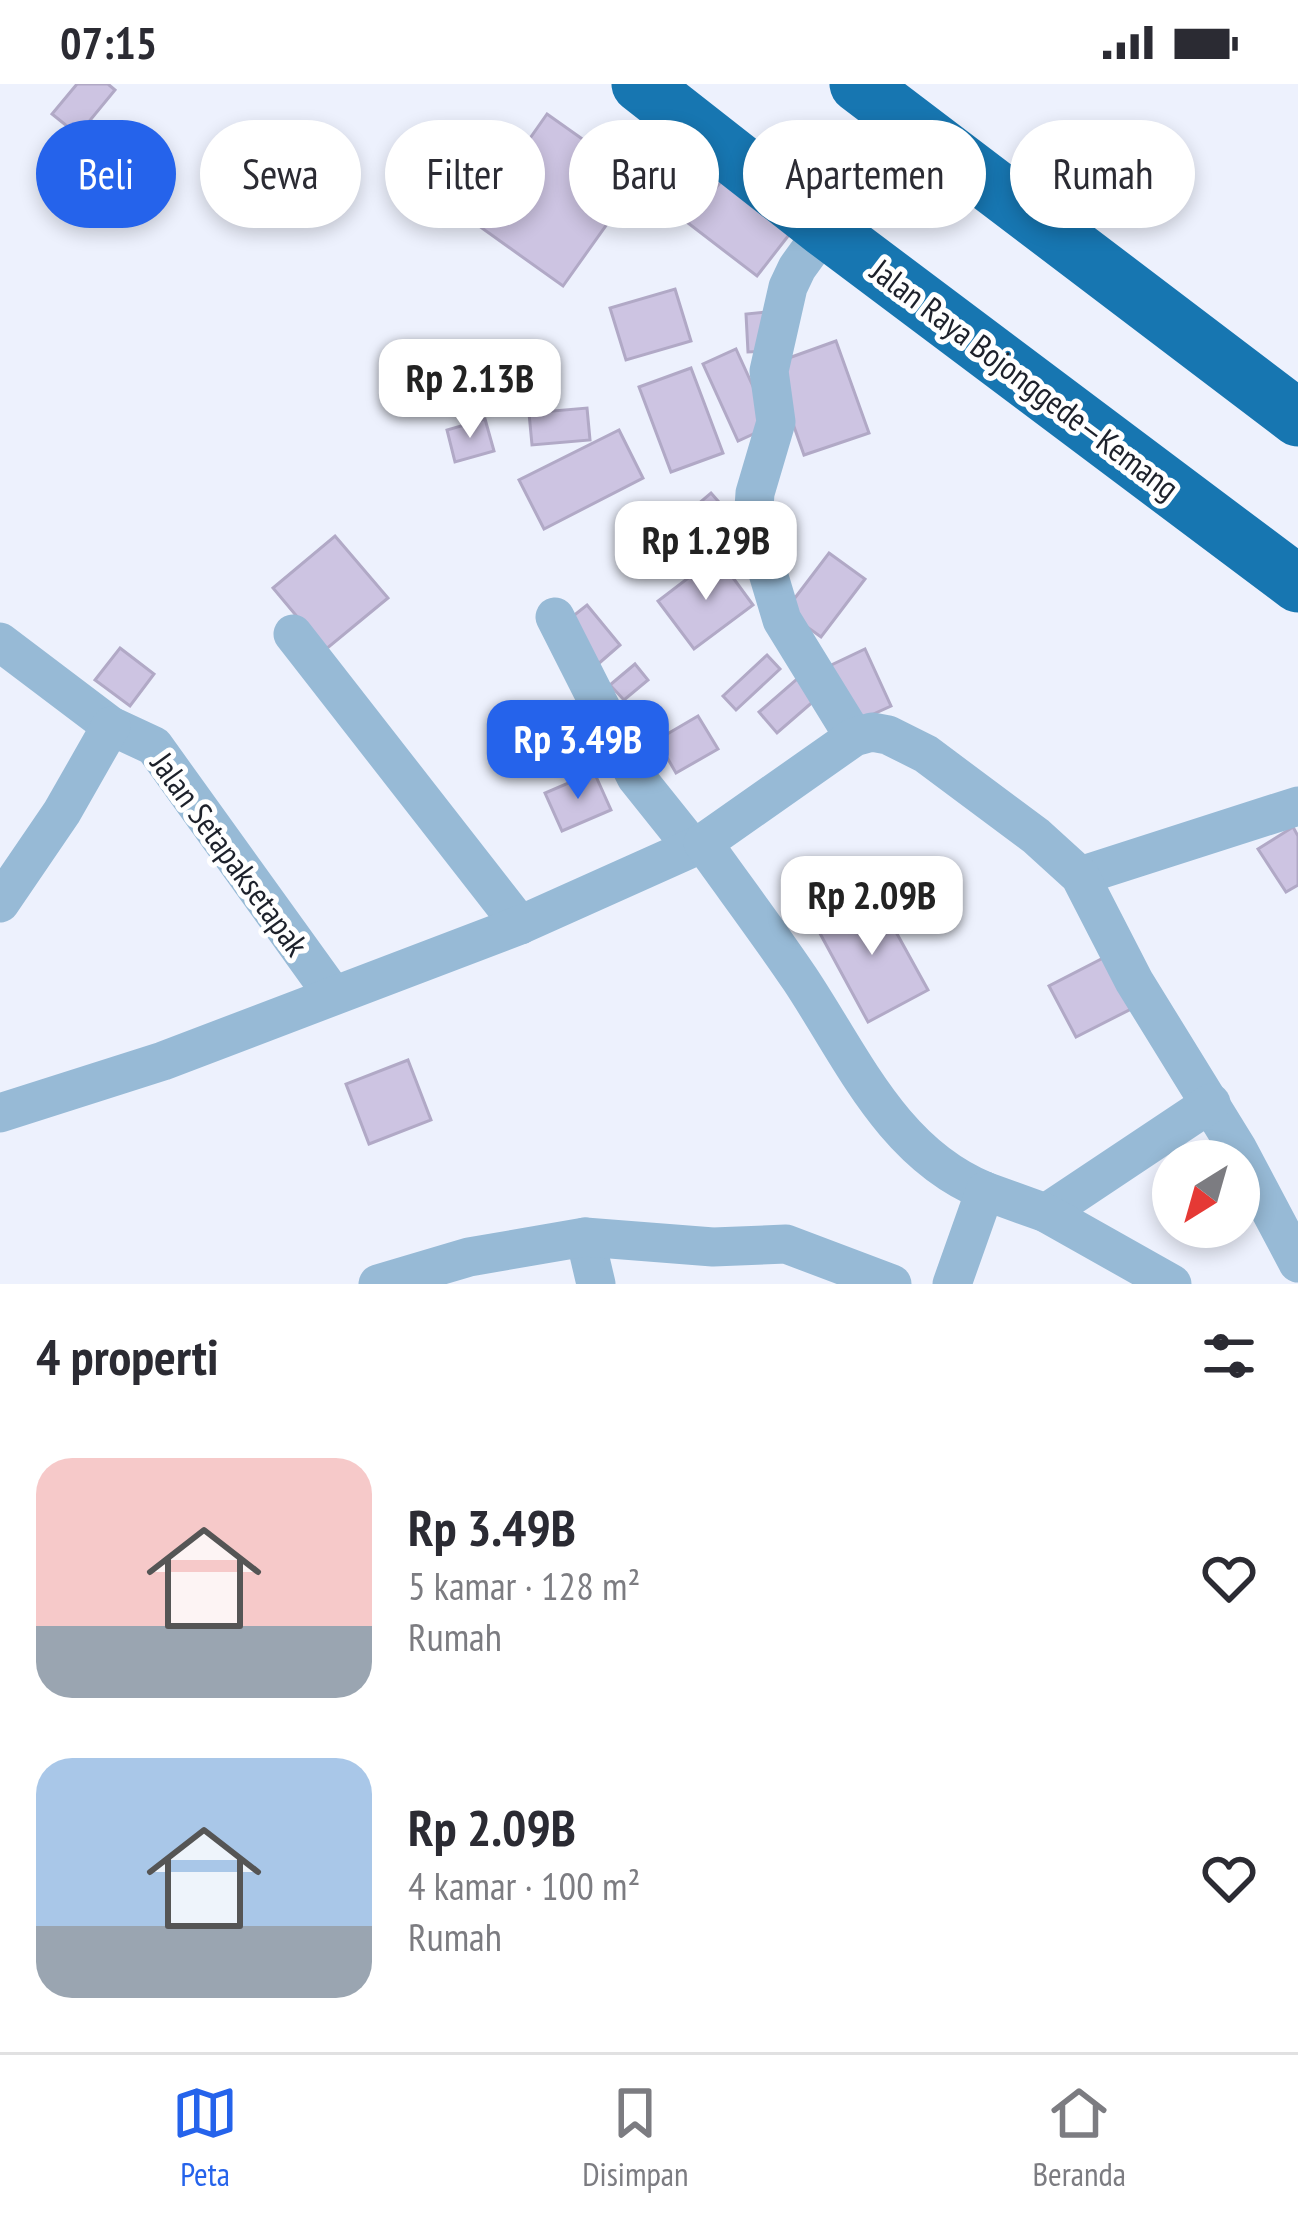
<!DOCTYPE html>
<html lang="id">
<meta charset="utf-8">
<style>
body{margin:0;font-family:"PT Sans Narrow",sans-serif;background:#f7f7f7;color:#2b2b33;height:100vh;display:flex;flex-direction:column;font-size:45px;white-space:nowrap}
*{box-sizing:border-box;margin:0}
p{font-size:39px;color:#7c7c81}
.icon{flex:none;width:66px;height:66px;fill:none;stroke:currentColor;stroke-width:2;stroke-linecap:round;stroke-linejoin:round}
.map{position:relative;height:1200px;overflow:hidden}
.sheet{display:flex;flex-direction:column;background:#fff;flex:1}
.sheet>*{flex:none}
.banner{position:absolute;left:36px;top:36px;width:1227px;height:108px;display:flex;gap:24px}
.needle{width:78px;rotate:217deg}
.controls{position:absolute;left:1152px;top:1056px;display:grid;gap:24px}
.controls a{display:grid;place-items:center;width:108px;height:108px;border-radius:50%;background:#fff;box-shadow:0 6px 18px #0003;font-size:60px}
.price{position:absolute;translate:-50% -102px;padding:0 27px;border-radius:24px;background:#fff;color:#222;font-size:39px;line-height:78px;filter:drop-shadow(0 3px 6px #0008)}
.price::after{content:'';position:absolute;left:50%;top:72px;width:36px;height:27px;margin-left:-18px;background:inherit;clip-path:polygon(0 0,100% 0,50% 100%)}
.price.selected{background:#2563eb;color:#fff}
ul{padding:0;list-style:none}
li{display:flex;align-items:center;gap:36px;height:300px;padding:0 36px}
li span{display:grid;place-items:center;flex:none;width:336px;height:240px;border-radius:36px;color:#555}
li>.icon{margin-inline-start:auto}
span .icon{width:144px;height:144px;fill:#fffc;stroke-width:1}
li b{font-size:51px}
h2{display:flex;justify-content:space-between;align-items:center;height:144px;padding:0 36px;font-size:51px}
.tag{padding:0 42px;border-radius:54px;background:#fff;box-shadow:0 6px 18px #0003;font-size:42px;line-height:108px}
.tag.selected{background:#2563eb;color:#fff}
.status{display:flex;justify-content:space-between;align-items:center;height:84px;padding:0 60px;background:#fff;direction:ltr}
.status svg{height:33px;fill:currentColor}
.tab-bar{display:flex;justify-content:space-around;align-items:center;height:168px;border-top:3px solid #e1e1e2;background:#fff;font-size:33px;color:#7c7c81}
.tab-bar a{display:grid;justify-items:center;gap:6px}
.tab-bar .selected{color:#2563eb}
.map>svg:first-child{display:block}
.building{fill:#cdc4e2;stroke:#b1a9c6;stroke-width:3}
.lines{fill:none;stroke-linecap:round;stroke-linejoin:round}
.minor{stroke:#97bad6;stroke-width:39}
.highway{stroke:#1776b1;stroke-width:57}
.labels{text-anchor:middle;stroke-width:10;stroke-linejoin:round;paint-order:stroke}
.street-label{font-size:33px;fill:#1d212b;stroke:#fff}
</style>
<div class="status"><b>07:15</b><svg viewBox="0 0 49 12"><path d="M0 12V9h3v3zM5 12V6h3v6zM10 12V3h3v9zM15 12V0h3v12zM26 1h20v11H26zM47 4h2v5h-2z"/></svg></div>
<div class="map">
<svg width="1298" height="1200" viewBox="0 0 1298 1200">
<rect width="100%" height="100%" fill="#edf1fd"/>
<g class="building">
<polygon points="77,0 108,0 115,6 78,51 52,30"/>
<polygon points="547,30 639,95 563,202 472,137"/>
<polygon points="723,95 792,147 757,192 688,139"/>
<polygon points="675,205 691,257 626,276 610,224"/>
<polygon points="767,228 770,267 748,268 746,230"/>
<polygon points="836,257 869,349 804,371 772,280"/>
<polygon points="736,265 771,342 738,357 703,280"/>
<polygon points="691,284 723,369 671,388 639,303"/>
<polygon points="587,324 590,356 532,361 529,329"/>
<polygon points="485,335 494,367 455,378 447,346"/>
<polygon points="619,346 643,394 544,445 519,396"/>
<polygon points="711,409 732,433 685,473 664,449"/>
<polygon points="335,452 388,514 325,566 273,504"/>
<polygon points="829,469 865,495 821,553 785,527"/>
<polygon points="717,472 753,521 694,565 658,517"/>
<polygon points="587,521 620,561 597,581 563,540"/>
<polygon points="120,564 154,590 130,622 95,596"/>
<polygon points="865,565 891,622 849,641 823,585"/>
<polygon points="767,571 780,585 736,626 723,612"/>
<polygon points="635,580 648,596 624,616 610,601"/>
<polygon points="805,588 823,609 777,649 759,628"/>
<polygon points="698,632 718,665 676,689 657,656"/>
<polygon points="594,688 611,726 562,747 545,709"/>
<polygon points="1293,743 1298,752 1298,801 1286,808 1258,765"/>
<polygon points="875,810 928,906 868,938 816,842"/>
<polygon points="1111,870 1137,922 1076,953 1049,902"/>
<polygon points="408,976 431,1036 369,1060 346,1000"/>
</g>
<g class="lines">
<g class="minor">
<polyline points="825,145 797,184 788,203 769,287 776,338 755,409 753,439 782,536 854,653"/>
<polyline points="555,533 636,693 692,763"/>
<polyline points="293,550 520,841"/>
<polyline points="0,558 111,642 154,662 333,911"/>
<polyline points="1080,792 1298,722"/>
<polyline points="0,819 62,728 111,642"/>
<polyline points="0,1029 163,977 520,841 703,759"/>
<path d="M 985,1107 C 892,1069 852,973 800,895 C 769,849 735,804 703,759 L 854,653 L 872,648 L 888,651 L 926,670 L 1036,752 L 1080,792 L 1134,897 L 1237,1064 L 1298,1179"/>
<polyline points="1046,1129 1211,1019"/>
<polyline points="585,1153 596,1200"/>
<polyline points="378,1200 469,1173 585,1153 713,1163 786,1160 892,1200"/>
<polyline points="952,1200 985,1107 1046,1129 1172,1200"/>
</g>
<g class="highway">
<polyline points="640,0 825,145 1298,500"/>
<polyline points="858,0 1298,334"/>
</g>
</g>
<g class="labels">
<g class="street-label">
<text transform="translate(1025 295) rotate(37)" y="12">Jalan Raya Bojonggede—Kemang</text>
<text transform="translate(230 770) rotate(54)" y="12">Jalan Setapaksetapak</text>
</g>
</g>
</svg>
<div class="controls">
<a><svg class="needle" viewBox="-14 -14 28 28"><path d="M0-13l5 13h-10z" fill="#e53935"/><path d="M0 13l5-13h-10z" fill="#7c7c81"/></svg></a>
</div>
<b class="price" style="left:470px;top:357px">Rp 2.13B</b>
<b class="price" style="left:706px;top:519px">Rp 1.29B</b>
<b class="price selected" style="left:578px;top:718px">Rp 3.49B</b>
<b class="price" style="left:872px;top:874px">Rp 2.09B</b>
<div class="banner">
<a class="tag selected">Beli</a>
<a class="tag">Sewa</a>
<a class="tag">Filter</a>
<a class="tag">Baru</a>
<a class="tag">Apartemen</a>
<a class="tag">Rumah</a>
</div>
</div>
<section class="sheet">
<h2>4 properti<svg class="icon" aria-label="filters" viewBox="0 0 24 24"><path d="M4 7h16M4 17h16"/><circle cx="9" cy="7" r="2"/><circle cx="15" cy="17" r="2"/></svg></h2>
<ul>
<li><span style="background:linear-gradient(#f6c9c9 70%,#9aa5b1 0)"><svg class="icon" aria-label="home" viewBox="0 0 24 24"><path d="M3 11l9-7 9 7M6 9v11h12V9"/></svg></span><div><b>Rp 3.49B</b><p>5 kamar · 128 m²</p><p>Rumah</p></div><svg class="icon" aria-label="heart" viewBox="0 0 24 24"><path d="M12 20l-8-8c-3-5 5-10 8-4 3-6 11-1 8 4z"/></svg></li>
<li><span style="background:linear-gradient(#a9c7e8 70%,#9aa5b1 0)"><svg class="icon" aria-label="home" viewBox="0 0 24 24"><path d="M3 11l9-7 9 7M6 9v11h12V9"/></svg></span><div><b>Rp 2.09B</b><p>4 kamar · 100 m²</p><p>Rumah</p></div><svg class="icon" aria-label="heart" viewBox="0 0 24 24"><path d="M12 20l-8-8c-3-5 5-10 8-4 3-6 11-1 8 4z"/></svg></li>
</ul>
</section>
<nav class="tab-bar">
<a class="selected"><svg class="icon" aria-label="map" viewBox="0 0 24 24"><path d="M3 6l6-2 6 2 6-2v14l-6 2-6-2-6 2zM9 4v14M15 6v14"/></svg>Peta</a>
<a><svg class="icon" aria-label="saved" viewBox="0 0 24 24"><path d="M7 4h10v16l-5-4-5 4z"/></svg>Disimpan</a>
<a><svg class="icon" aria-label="home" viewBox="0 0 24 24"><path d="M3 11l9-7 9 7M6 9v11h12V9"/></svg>Beranda</a>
</nav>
